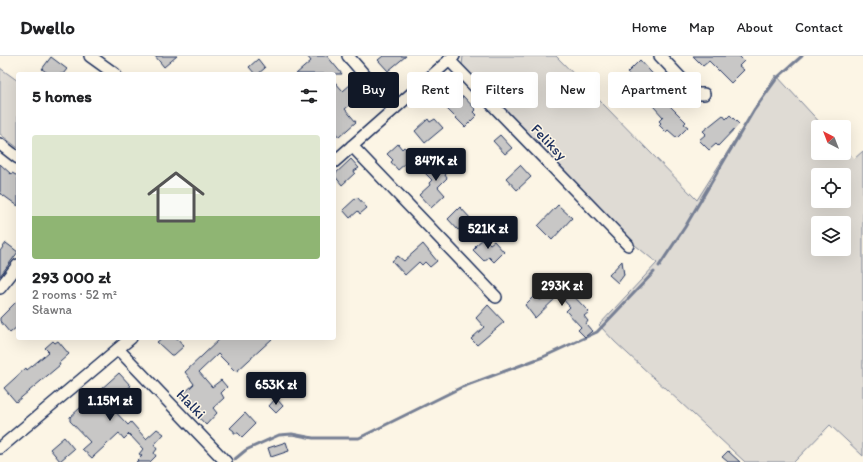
<!DOCTYPE html>
<meta charset="utf-8">
<style>
body{margin:0;font-family:Itim,sans-serif;background:#f6f6f6;color:#202124;height:100vh;display:flex;flex-direction:column;font-size:15px;white-space:nowrap}
*{box-sizing:border-box;margin:0}
p{font-size:13px;color:#757577}
.icon{flex:none;width:22px;height:22px;fill:none;stroke:currentColor;stroke-width:2;stroke-linecap:round;stroke-linejoin:round}
.map{position:relative;flex:1;overflow:hidden}
.sheet{position:absolute;left:16px;top:16px;width:320px;height:268px;display:flex;flex-direction:column;background:#fff;border-radius:4px;box-shadow:0 4px 16px #0002}
.sheet>*{flex:none}
.guide{position:absolute;left:348px;top:16px;width:380px;height:36px;display:flex;gap:8px}
.needle{width:26px;rotate:318deg}
.tools{position:absolute;left:811px;top:64px;display:grid;gap:8px}
.tools a{display:grid;place-items:center;width:40px;height:40px;border-radius:4px;background:#fff;box-shadow:0 4px 16px #0002;font-size:20px}
.price{position:absolute;translate:-50% -34px;padding:0 9px;border-radius:4px;background:#111827;color:#fff;font-size:13px;line-height:26px;filter:drop-shadow(0 1px 2px #0008)}
.price::after{content:'';position:absolute;left:50%;top:24px;width:12px;height:9px;margin-left:-6px;background:inherit;clip-path:polygon(0 0,100% 0,50% 100%)}
.price.current{background:#222;color:#fff}
ul{padding:0;list-style:none}
li{display:grid;align-content:center;gap:8px;height:212px;padding:0 16px}
li+li{border-top:1px solid #e0e0e0}
li span{display:grid;place-items:center;height:124px;border-radius:4px;color:#555}
li>.icon{margin-inline-start:auto}
span .icon{width:72px;height:72px;fill:#fffc;stroke-width:1}
li b{font-size:17px}
h2{display:flex;justify-content:space-between;align-items:center;height:48px;padding:0 16px;font-size:17px}
.chip{padding:0 14px;border-radius:4px;background:#fff;box-shadow:0 4px 16px #0002;font-size:14px;line-height:36px}
.chip.current{background:#111827;color:#fff}
header{display:flex;align-items:center;gap:24px;box-sizing:border-box;height:56px;padding:0 20px;background:#fff;border-bottom:1px solid #e0e0e0}
header strong{font-size:19px}
nav{display:flex;gap:22px;margin-inline-start:auto;font-size:14px}
.map>svg:first-child{display:block}
.green{fill:#dfdbd4;stroke:#7d8599;fill-rule:evenodd}
.lines{fill:none;stroke-linecap:round;stroke-linejoin:round}
.stream{stroke:#767f94;stroke-width:3}
.building{fill:#c8c7c6;stroke:#1b2f5e}
.minor-casing{stroke:#1b2f5e;stroke-width:14}
.minor{stroke:#fcf5e5;stroke-width:11}
.labels{text-anchor:middle;stroke-width:3;stroke-linejoin:round;paint-order:stroke}
.street-label{font-size:15px;fill:#1b2f5e;stroke:#fcf5e5}
</style>
<header>
<strong>Dwello</strong>
<nav><a>Home</a><a>Map</a><a>About</a><a>Contact</a></nav>
</header>
<div class="map">
<svg width="863" height="406" viewBox="0 0 863 406">
<rect width="100%" height="100%" fill="#fcf5e5"/>
<filter id="ink" filterUnits="userSpaceOnUse"><feTurbulence type="fractalNoise" baseFrequency=".025" numOctaves="2"/><feDisplacementMap in="SourceGraphic" scale="8" xChannelSelector="R" yChannelSelector="G"/><feConvolveMatrix kernelMatrix="1 2 1 2 8 2 1 2 1" color-interpolation-filters="sRGB"/></filter>
<g filter="url(#ink)">
<g class="green">
<path d="M 463,0 L 556,0 L 697,144 L 776,19 L 824,71 L 818,71 L 818,97 L 844,97 L 844,92 L 854,103 L 863,95 L 863,400 L 830,369 L 794,406 L 745,406 L 615,286 L 599,269 L 657,207 L 635,189 L 462,9 ZM 818,119 L 844,119 L 844,145 L 818,145 ZM 818,167 L 844,167 L 844,193 L 818,193 Z"/>
<polygon points="0,12 18,25 18,92 0,78"/>
</g>
<g class="lines">
<g class="stream">
<polyline points="659,210 685,171 754,54 777,22 802,0"/>
<polyline points="235,403 246,394 279,379 292,378 313,382 359,382 462,331 543,301 597,276 654,216"/>
</g>
</g>
<g class="building">
<polygon points="155,0 177,0 164,11"/>
<polygon points="307,0 327,0 342,18 296,18 311,5"/>
<polygon points="383,0 406,0 388,15 378,4"/>
<polygon points="693,0 739,0 744,5 739,10 744,14 731,27 709,5 703,10"/>
<polygon points="51,1 67,13 63,18 49,18 42,13"/>
<polygon points="258,3 265,12 258,18 255,18 249,11"/>
<polygon points="640,4 669,36 662,42 686,66 684,68 688,71 677,82 668,74 666,76 659,69 661,67 659,65 663,61 644,40 649,36 627,17"/>
<polygon points="334,25 343,35 351,28 361,39 345,53 356,66 339,81 334,75"/>
<polygon points="459,40 461,43 463,40 476,54 474,56 477,59 465,71 446,52"/>
<polygon points="723,59 726,63 730,59 739,68 718,90 716,88 709,94 699,84 706,78 703,75"/>
<polygon points="428,63 430,66 435,63 443,72 425,87 415,75"/>
<polygon points="500,79 512,92 505,98 493,85"/>
<polygon points="398,88 402,93 404,91 413,101 398,114 391,106 393,104 387,98"/>
<polygon points="439,100 452,112 445,119 447,122 438,131 445,139 431,152 419,139 430,129 429,127 432,124 425,117 435,109 433,106"/>
<polygon points="351,103 359,112 354,115 355,117 342,129 334,119"/>
<polygon points="0,108 11,118 12,117 18,120 18,150 0,137"/>
<polygon points="520,109 531,121 517,134 506,122"/>
<polygon points="357,141 367,152 360,158 358,155 350,162 343,154"/>
<polygon points="558,149 572,162 552,184 538,170"/>
<polygon points="460,151 472,164 458,174 448,163"/>
<polygon points="484,182 490,188 494,185 504,196 494,206 489,201 484,205 473,194 476,191 475,190"/>
<polygon points="6,187 18,196 0,220 0,195"/>
<polygon points="423,188 437,205 430,211 425,206 422,209 419,206 405,219 392,205 398,200 404,205"/>
<polygon points="622,205 624,219 618,227 609,219"/>
<polygon points="560,226 589,256 584,260 588,265 586,268 592,275 585,281 578,274 581,271 566,255 570,251 559,239 535,262 525,249 535,239 540,244 544,242"/>
<polygon points="18,244 18,270 10,277 0,265 0,262"/>
<polygon points="488,249 504,266 477,289 471,283 484,271 476,262"/>
<polygon points="162,282 177,282 184,290 174,299 171,299 157,286"/>
<polygon points="221,282 273,282 236,316 218,298 199,316 212,331 221,324 227,331 221,337 224,342 213,352 217,357 206,369 180,341 194,328 185,316"/>
<polygon points="53,285 55,287 58,285 69,298 59,307 60,309 16,346 4,332 26,312 27,314 49,296 45,292"/>
<polygon points="119,317 131,330 108,348 128,369 131,366 146,383 157,373 164,378 154,389 157,393 154,397 156,400 150,406 136,406 142,400 139,398 143,393 129,378 124,383 119,377 92,402 82,393 90,386 70,365 70,361"/>
<polygon points="276,342 283,350 276,357 269,350"/>
<polygon points="245,357 255,368 242,381 238,377 234,377 234,375 230,372"/>
<polygon points="64,381 74,393 60,405 50,393"/>
<polygon points="286,386 289,395 271,401 268,392"/>
<polygon points="728,395 740,406 728,406 722,401"/>
</g>
<g class="lines">
<g class="minor-casing">
<g id="minor">
<polyline points="90,0 115,18"/>
<polyline points="348,0 394,53"/>
<polyline points="660,0 696,38 704,38"/>
<polyline points="449,4 628,189"/>
<polyline points="0,88 18,102"/>
<polyline points="352,90 496,241"/>
<polyline points="334,106 454,0"/>
<polyline points="0,232 18,209"/>
<polyline points="118,293 226,406"/>
<polyline points="0,392 131,282"/>
</g>
</g>
<use href="#minor" class="minor"/>
</g>
</g>
<g class="labels">
<g class="street-label">
<text transform="translate(549 86) rotate(46)" y="5">Feliksy</text>
<text transform="translate(191 348) rotate(46)" y="5">Halki</text>
</g>
</g>
</svg>
<div class="tools">
<a><svg class="needle" viewBox="-14 -14 28 28"><path d="M0-13l5 13h-10z" fill="#e53935"/><path d="M0 13l5-13h-10z" fill="#757577"/></svg></a>
<a><svg class="icon" aria-label="locate" viewBox="0 0 24 24"><circle cx="12" cy="12" r="6"/><path d="M12 2v4M12 18v4M2 12h4M18 12h4"/></svg></a>
<a><svg class="icon" aria-label="layers" viewBox="0 0 24 24"><path d="M12 4l9 5-9 5-9-5zM3 14l9 5 9-5"/></svg></a>
</div>
<b class="price" style="left:436px;top:126px">847K zł</b>
<b class="price" style="left:488px;top:194px">521K zł</b>
<b class="price current" style="left:562px;top:251px">293K zł</b>
<b class="price" style="left:276px;top:350px">653K zł</b>
<b class="price" style="left:110px;top:366px">1.15M zł</b>
<div class="guide">
<a class="chip current">Buy</a>
<a class="chip">Rent</a>
<a class="chip">Filters</a>
<a class="chip">New</a>
<a class="chip">Apartment</a>
</div>
<section class="sheet">
<h2>5 homes<svg class="icon" aria-label="filters" viewBox="0 0 24 24"><path d="M4 7h16M4 17h16"/><circle cx="9" cy="7" r="2"/><circle cx="15" cy="17" r="2"/></svg></h2>
<ul>
<li><span style="background:linear-gradient(#dfe7d0 65%,#8fb573 0)"><svg class="icon" aria-label="home" viewBox="0 0 24 24"><path d="M3 11l9-7 9 7M6 9v11h12V9"/></svg></span><div><b>293 000 zł</b><p>2 rooms · 52 m²</p><p>Sławna</p></div></li>
</ul>
</section>
</div>
